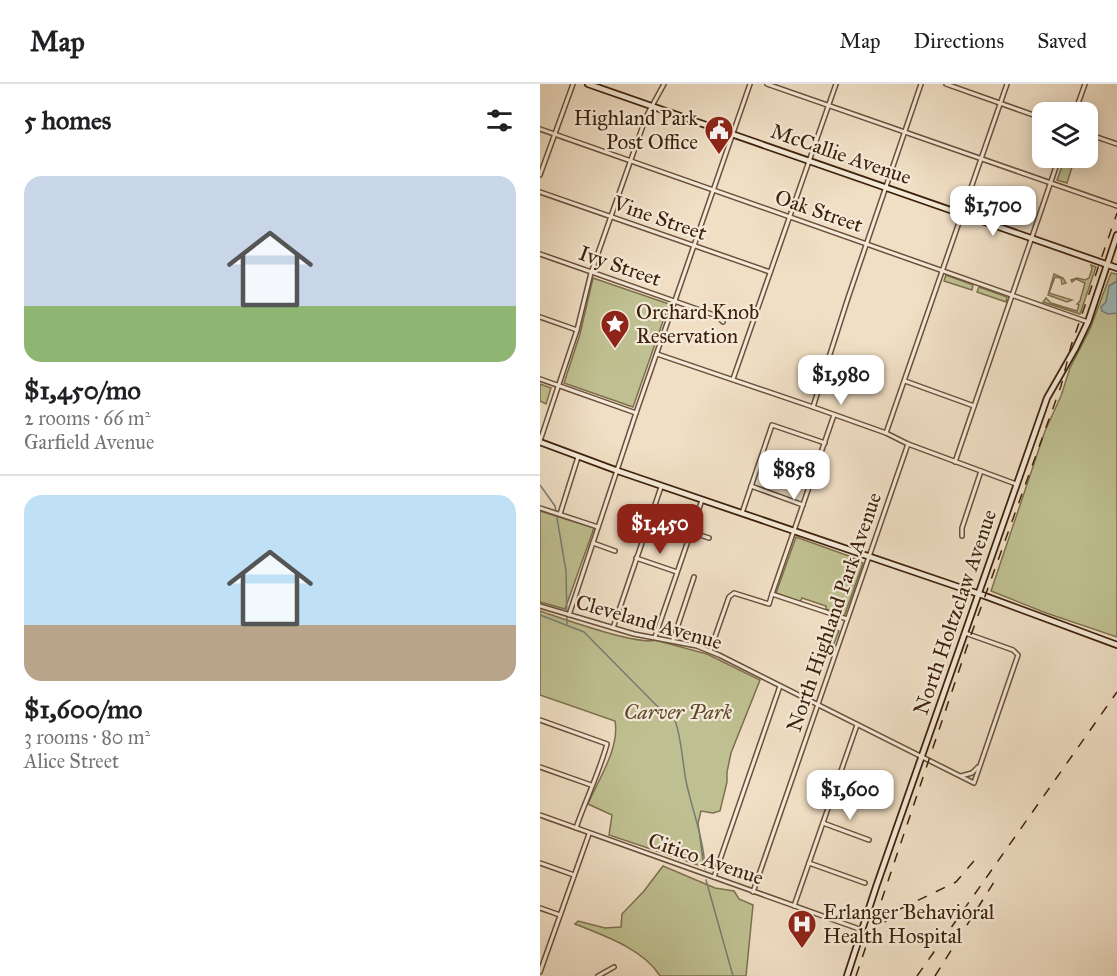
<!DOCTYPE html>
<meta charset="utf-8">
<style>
body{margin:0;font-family:"IM FELL Great Primer",serif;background:#f6f6f6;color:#202124;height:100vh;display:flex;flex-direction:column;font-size:22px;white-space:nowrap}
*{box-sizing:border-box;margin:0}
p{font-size:20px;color:#757577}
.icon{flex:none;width:33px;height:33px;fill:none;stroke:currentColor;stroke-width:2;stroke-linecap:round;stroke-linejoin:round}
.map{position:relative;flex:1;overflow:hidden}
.drawer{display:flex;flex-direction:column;background:#fff;width:540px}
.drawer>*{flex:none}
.fabs{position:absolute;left:492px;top:18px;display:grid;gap:12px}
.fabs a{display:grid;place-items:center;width:66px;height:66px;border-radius:12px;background:#fff;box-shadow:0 3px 15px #0003;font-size:30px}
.price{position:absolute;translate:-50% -51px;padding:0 14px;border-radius:12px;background:#fff;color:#222;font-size:20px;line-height:39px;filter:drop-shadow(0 2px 3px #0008)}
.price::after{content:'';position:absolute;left:50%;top:36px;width:18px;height:14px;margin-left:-9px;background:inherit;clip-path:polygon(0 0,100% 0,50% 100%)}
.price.on{background:#8f2418;color:#fff}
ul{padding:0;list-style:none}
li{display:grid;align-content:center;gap:12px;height:318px;padding:0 24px}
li+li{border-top:2px solid #e0e0e0}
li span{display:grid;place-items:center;height:186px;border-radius:18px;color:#555}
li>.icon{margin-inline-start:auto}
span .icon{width:108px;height:108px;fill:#fffc;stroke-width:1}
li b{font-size:26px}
h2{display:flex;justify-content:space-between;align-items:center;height:72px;padding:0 24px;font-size:26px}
header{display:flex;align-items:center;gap:36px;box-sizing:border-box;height:84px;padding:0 30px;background:#fff;border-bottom:2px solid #e0e0e0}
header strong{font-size:28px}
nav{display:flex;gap:33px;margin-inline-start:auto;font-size:21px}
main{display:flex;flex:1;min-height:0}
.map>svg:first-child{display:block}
.green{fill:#bfc091;stroke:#7e704e;stroke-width:1.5}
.water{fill:#9bbbbb;stroke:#757d75;stroke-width:1.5}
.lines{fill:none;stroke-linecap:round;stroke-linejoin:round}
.stream{stroke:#757d75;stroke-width:1.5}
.street-casing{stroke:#6a503a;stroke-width:6}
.secondary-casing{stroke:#3d210b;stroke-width:8}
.street{stroke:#f5ead9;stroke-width:3}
.secondary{stroke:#f5ead9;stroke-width:4.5}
.rail{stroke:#3d210b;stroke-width:1.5;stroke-dasharray:10 10;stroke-linecap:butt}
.labels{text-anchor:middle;stroke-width:4.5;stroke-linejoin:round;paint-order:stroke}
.poi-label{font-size:21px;fill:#3d210b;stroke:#f5ead9;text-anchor:start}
.street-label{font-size:21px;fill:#3d210b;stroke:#f5ead9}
.park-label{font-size:21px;font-style:italic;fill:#5e492c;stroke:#f5ead9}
</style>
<header>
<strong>Map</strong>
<nav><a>Map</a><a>Directions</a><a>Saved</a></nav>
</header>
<main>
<section class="drawer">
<h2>5 homes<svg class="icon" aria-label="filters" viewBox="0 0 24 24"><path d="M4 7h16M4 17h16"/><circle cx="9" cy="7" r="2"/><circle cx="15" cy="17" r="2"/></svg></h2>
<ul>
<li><span style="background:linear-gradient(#c9d6e8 70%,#8fb573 0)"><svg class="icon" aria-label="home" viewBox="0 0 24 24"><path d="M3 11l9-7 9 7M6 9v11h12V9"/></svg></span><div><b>$1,450/mo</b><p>2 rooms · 66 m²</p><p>Garfield Avenue</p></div></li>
<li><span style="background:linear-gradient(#bfe0f5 70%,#b9a48a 0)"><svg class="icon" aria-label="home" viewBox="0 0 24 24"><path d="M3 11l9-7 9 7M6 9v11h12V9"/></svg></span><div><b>$1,600/mo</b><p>3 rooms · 80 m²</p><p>Alice Street</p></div></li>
</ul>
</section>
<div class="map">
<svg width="577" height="892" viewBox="0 0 577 892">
<rect width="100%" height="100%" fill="#f0dfc5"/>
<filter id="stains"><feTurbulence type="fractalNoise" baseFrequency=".00333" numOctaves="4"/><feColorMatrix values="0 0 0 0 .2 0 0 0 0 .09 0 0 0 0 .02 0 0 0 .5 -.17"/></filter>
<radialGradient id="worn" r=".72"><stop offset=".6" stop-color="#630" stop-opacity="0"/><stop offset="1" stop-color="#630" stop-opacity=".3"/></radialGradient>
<g class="green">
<polygon points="524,77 533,80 527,99 517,96"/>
<polygon points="551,181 556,183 540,230 503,218 506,214 511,219 537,227 539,221 537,220 540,217 545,199 536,195 532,198 531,196 537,194 545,196 549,194 552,185"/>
<polygon points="571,189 577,190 577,553 506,529 451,507 505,347 521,312 530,284 550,245"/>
<polygon points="514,190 523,194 526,199 522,200 521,194 515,193 509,209 532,216 527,218 508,211"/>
<polygon points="406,191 433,201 432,206 404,197"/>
<polygon points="53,194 129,220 93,323 24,299 40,250"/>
<polygon points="439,203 467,213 466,218 437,208"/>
<polygon points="0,300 11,304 6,320 0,317"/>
<polygon points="0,427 54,444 25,525 0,518"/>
<polygon points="256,453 309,472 323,479 304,533 286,525 286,522 262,514 260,518 236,509"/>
<path d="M 0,527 C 21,534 98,562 115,556 L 167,570 L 220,596 L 191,669 L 187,688 L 187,698 L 180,727 L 173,729 L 161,727 L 158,739 L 164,783 L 69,751 L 72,731 L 48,720 C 58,696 80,664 75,637 L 0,611 Z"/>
<polygon points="293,544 299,547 291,567 283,564 286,553 291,554"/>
<path d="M 123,782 L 175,804 L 194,807 L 199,815 L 213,821 L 206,892 L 120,892 C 104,865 62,851 35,840 L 38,837 L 65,844 L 81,843 L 82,830 L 104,807 Z"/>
</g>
<polygon class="water" points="577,197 577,229 568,230 562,227 561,223 566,218 569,202"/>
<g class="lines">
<g class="stream">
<polyline points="0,401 15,422 26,487 27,540"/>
<path d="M 0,531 L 44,548 L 118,623 L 132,628 C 141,649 142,674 146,697 C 152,726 164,755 165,785"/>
<polyline points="166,796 193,892"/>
</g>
<g class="street-casing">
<g id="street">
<polyline points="227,0 577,122"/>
<polyline points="406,0 502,34"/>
<polyline points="535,28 545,0"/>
<polyline points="0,45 548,238"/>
<polyline points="548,50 577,60"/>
<polyline points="0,91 33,0"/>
<polyline points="0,108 230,188"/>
<polyline points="0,170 177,232 183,238"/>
<polyline points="0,233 37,246"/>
<polyline points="117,270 273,323 346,349 368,360 476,400"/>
<polyline points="0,295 96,329"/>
<polyline points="193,295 296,0"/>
<polyline points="365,297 434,322"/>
<polyline points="273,323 308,214 381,0"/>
<polyline points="346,349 467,0"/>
<polyline points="0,357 37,246 51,189 106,33 124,0"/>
<polyline points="415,378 519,74"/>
<polyline points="211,402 263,421"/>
<polyline points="0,424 58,443"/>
<polyline points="202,429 232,341 285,359"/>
<polyline points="20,430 38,373"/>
<polyline points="151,448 169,454"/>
<polyline points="422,452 422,444 441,387"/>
<polyline points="53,459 75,467"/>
<polyline points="96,474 137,488"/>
<polyline points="232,510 294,331"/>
<polyline points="0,522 94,550 157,562 179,571 434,699 478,571 473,566 425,549"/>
<polyline points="29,531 96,329 210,0"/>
<polyline points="73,544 121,403"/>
<polyline points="115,553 162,416"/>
<polyline points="133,556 154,493"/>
<polyline points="170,567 189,513 194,509 229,520 232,510 307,535"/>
<path d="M 0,636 L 67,660 C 59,689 46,715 36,744"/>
<polyline points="0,683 51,701"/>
<polyline points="421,692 432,689 438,683"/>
<polyline points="297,700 343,717"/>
<polyline points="0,731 322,846"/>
<polyline points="283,739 329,756"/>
<polyline points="0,779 34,791"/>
<polyline points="269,779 325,799"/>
<polyline points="174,793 240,602"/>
<polyline points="213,808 368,360"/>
<polyline points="254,822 317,641"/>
<polyline points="0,824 20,831"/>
<polyline points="0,888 49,750"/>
<polyline points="58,892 74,883"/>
</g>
</g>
<g class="secondary-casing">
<g id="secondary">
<polyline points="48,0 577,184"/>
<polyline points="0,358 78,387 445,512 577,561"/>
<polyline points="307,892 336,803 507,314 535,265 548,238 577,151"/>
</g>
</g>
<use href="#street" class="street"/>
<use href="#secondary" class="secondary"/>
<g class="rail">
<polyline points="333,853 333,849 358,826 416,798 439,771"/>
<polyline points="316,892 431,551 521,302 531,262 577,129"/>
<polyline points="377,892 577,608"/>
<polyline points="395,892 454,798"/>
</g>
</g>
<defs>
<g id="civic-pin" transform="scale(1.5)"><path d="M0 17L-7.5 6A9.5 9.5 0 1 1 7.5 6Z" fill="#8f2418" stroke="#f5ead9"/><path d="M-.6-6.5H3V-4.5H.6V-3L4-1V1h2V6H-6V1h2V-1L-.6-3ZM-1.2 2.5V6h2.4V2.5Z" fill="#fff"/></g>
<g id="sight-pin" transform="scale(1.5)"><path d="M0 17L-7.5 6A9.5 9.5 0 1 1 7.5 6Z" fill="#8f2418" stroke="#f5ead9"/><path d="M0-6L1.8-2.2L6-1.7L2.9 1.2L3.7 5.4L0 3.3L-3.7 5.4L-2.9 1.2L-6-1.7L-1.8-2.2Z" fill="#fff"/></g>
<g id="hospital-pin" transform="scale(1.5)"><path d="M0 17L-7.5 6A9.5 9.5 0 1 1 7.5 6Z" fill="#8f2418" stroke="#f5ead9"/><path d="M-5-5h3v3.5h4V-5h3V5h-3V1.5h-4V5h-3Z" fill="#fff"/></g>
</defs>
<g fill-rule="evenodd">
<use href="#civic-pin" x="179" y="46"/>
<use href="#sight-pin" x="75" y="240"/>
<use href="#hospital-pin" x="262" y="840"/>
</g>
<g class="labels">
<g class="poi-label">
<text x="158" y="41" text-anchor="end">Highland Park<tspan x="158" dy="24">Post Office</tspan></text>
<text x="96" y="235">Orchard Knob<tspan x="96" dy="24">Reservation</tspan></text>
<text x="283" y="835">Erlanger Behavioral<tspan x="283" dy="24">Health Hospital</tspan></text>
</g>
<g class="street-label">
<text transform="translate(301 70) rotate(19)" y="7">McCallie Avenue</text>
<text transform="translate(279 127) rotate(19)" y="7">Oak Street</text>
<text transform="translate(120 134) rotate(19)" y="7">Vine Street</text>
<text transform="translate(80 182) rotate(19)" y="7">Ivy Street</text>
<text transform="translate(294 528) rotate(-71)" y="7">North Highland Park Avenue</text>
<text transform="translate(415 528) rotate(-71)" y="7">North Holtzclaw Avenue</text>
<text transform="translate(109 538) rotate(16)" y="7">Cleveland Avenue</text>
<text transform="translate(166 775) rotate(19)" y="7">Citico Avenue</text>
</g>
<g class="park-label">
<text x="138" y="635">Carver Park</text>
</g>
</g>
<rect width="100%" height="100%" filter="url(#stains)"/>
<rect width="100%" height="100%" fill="url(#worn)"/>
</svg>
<div class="fabs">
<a><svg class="icon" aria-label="layers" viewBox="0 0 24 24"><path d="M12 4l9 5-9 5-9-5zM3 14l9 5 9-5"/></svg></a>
</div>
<b class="price" style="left:453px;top:153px">$1,700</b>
<b class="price" style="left:301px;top:322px">$1,980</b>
<b class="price" style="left:254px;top:417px">$858</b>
<b class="price on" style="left:120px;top:471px">$1,450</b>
<b class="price" style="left:310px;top:737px">$1,600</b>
</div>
</main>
